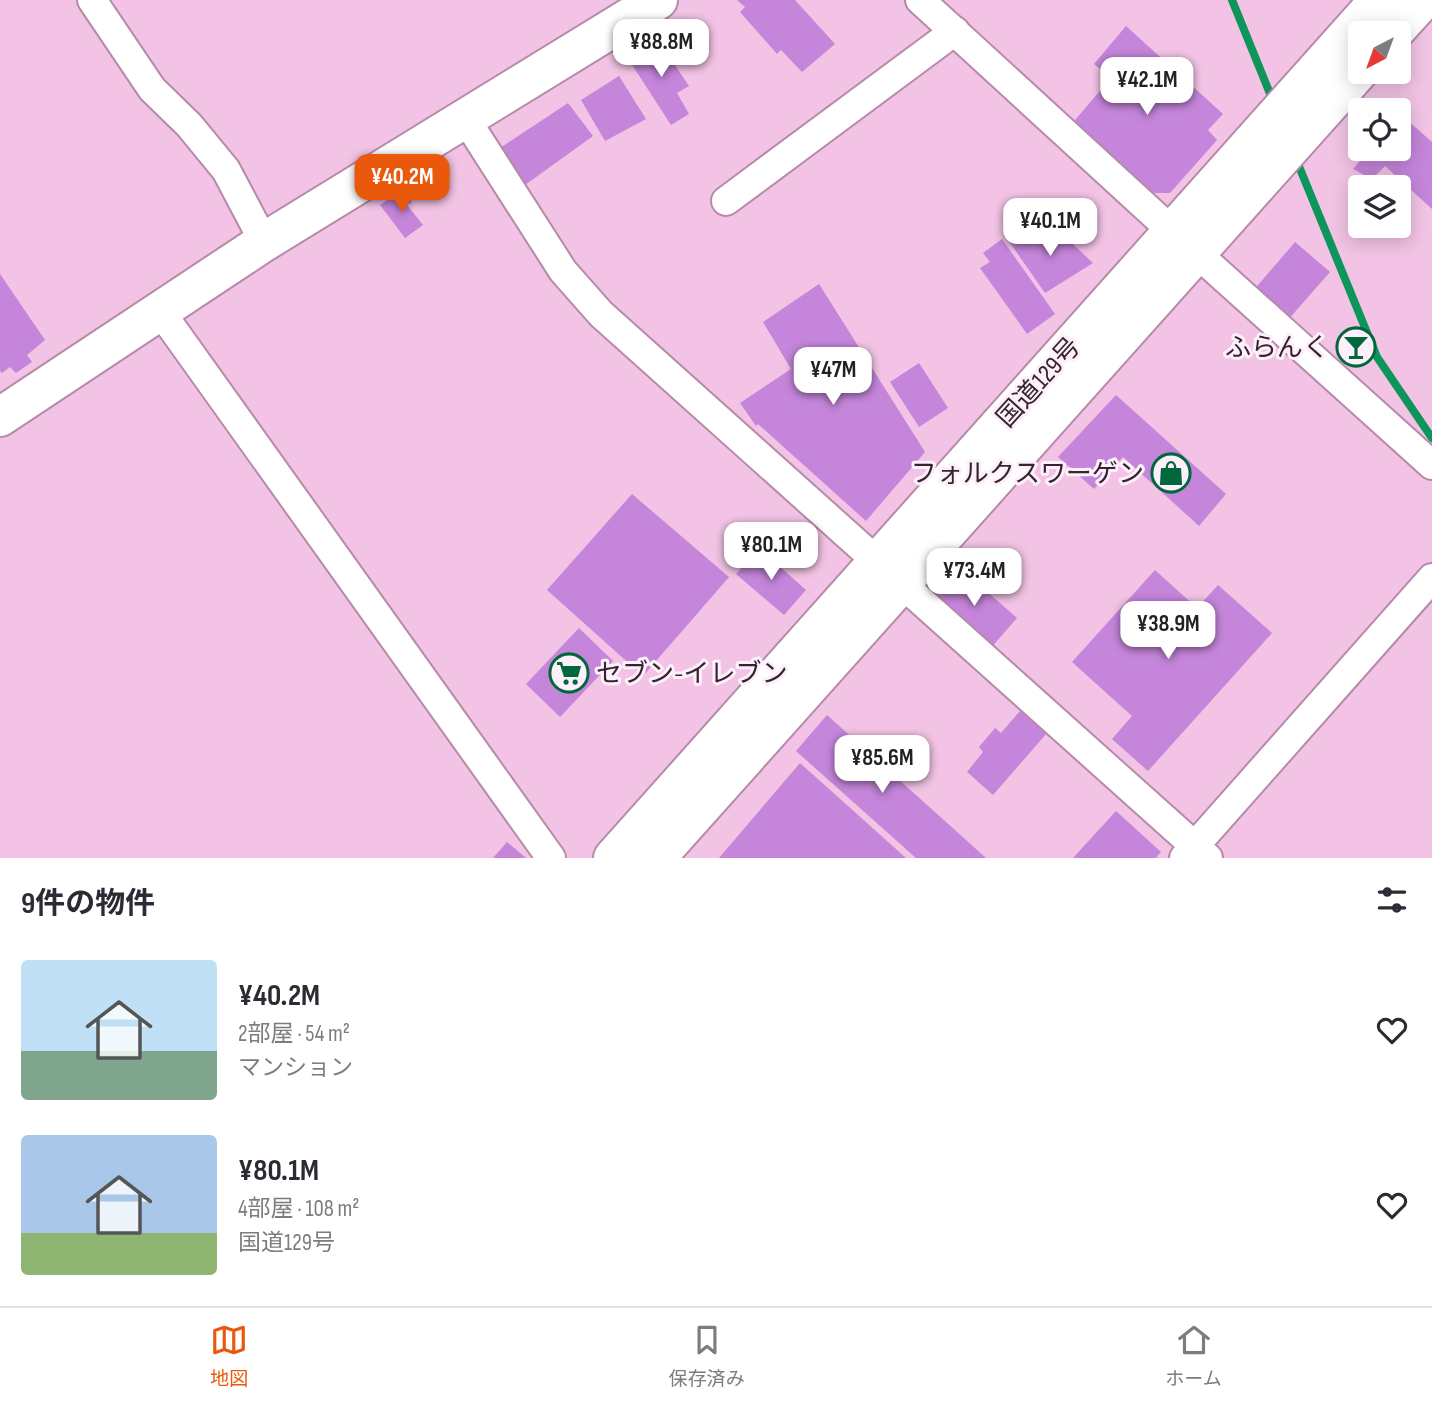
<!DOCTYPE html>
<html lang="ja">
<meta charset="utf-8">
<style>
body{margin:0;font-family:"Sofia Sans Condensed","Noto Sans JP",sans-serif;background:#f2f2f3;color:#2b2b33;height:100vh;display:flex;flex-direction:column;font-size:26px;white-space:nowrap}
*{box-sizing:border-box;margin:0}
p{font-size:23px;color:#7c7c81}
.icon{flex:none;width:38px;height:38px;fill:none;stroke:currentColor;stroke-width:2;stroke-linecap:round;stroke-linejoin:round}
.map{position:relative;height:858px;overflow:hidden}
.side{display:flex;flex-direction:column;background:#fff;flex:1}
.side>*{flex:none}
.needle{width:46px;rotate:221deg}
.controls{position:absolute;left:1348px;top:21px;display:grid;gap:14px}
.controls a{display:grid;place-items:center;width:63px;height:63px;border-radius:7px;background:#fff;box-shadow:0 4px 18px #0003;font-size:35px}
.price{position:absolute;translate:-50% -60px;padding:0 16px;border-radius:14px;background:#fff;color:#222;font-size:23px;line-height:46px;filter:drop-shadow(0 2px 4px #0008)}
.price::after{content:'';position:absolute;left:50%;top:42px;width:21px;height:16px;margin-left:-10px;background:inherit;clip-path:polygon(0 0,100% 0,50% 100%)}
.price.selected{background:#ea580c;color:#fff}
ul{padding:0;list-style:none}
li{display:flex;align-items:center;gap:21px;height:175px;padding:0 21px}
li span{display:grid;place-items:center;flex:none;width:196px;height:140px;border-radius:7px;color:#555}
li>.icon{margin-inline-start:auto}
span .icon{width:84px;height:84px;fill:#fffc;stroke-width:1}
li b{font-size:30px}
h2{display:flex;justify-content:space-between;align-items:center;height:84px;padding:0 21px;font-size:30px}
.dock{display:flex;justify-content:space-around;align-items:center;height:98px;border-top:2px solid #e1e1e2;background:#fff;font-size:19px;color:#7c7c81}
.dock a{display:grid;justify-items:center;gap:4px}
.dock .selected{color:#ea580c}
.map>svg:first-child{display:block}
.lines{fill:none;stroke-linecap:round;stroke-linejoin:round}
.stream{stroke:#0e955b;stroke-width:8}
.building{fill:#c485da}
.street-casing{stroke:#b68aa9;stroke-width:32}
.secondary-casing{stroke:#b68aa9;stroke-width:42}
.highway-casing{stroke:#b68aa9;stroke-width:42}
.street{stroke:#fff;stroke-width:28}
.secondary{stroke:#fff;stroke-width:38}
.highway{stroke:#fff;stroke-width:38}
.labels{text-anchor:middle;stroke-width:6;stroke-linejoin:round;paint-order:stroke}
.poi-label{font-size:26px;fill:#352430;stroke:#fef0fa;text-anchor:end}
.street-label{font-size:26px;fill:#352430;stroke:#fef0fa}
</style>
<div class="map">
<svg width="1432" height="858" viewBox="0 0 1432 858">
<rect width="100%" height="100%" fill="#f2c3e4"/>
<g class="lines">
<g class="stream">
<polyline points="1232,0 1273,101"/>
<polyline points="1296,159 1377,357 1432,438"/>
</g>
</g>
<g class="building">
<polygon points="737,0 795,0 835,44 802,72 781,50 777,54 740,12 745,7"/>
<polygon points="1126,26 1223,114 1208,130 1217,140 1170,193 1150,193 1069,127 1111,78 1094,64"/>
<polygon points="656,37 689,86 677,93 689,114 671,125 627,57"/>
<polygon points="619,76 646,119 605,141 581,100"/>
<polygon points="568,103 593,136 525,185 500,148"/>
<polygon points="1398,112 1432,142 1432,209 1385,166 1372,179 1353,169 1365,155 1352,144 1360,136 1360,149 1398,149"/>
<polygon points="402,190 412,202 407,205 423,225 405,238 380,205"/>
<polygon points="1060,232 1093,263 1045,293 1008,240"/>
<polygon points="1002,239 1055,314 1027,334 980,268 990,262 983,253"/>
<polygon points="1295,242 1330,272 1287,321 1253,291"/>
<polygon points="0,274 45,340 27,355 32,362 16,373 10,367 2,373 0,371"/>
<polygon points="819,284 925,452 866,521 758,424 756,426 740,403 791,369 763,322"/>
<polygon points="919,363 948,408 919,427 890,382"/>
<polygon points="1116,395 1226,494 1199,526 1123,457 1094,489 1058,457"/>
<polygon points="632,494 729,577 643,676 547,590"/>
<polygon points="759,548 806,590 784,615 736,574"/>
<polygon points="958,566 1017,618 989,650 931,598"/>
<polygon points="1155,570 1197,608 1218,585 1272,633 1148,771 1112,739 1132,716 1072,662"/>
<polygon points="579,628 613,661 560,717 526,684"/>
<polygon points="1020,711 1047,733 993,795 967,772 983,752 979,747 995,728 1001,733"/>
<polygon points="827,715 986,858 916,858 796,751"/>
<polygon points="800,763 906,858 719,858"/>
<polygon points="1116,811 1161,852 1156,858 1073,858"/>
<polygon points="507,842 526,858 493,858"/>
</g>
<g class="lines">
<g class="street-casing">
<g id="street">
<polyline points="92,0 152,89 189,125 226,170 264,242"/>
<polyline points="920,0 1172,231 1432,465"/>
<polyline points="465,118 563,271 601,314 1208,858"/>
<polyline points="726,201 955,31"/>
<polyline points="160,311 551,858"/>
<polyline points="1184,858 1432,578"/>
</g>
</g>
<g class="secondary-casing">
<polyline id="secondary" points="0,417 264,242 658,0"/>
</g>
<g class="highway-casing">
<g id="highway">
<polyline points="1393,33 1423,0"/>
<polyline points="613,858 1379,0"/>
<polyline points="656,858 1360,70"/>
</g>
</g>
<use href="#street" class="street"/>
<use href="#secondary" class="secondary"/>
<use href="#highway" class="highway"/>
</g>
<defs>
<g id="bar-ring" transform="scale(2.0125)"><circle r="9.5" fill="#fef0fa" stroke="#01683e" stroke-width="1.5"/><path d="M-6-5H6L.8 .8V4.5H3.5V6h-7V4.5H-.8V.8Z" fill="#01683e"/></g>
<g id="shop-ring" transform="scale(2.0125)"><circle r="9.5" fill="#fef0fa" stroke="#01683e" stroke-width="1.5"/><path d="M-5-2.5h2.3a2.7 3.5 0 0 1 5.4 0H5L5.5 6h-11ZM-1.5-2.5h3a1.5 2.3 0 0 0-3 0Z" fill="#01683e"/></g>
<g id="supermarket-ring" transform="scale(2.0125)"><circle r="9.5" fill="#fef0fa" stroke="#01683e" stroke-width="1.5"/><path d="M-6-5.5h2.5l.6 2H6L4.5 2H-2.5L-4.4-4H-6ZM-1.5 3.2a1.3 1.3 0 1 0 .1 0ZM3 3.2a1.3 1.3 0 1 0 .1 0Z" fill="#01683e"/></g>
</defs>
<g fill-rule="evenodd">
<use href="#bar-ring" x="1356" y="347"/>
<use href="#shop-ring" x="1171" y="473"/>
<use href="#supermarket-ring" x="569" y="673"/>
</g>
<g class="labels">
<g class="poi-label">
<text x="1329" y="356">ふらんく</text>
<text x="1144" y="482">フォルクスワーゲン</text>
<text x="596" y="682" text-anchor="start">セブン-イレブン</text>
</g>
<g class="street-label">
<text transform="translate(1038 382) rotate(-48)" y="9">国道129号</text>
</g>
</g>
</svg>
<div class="controls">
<a><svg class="needle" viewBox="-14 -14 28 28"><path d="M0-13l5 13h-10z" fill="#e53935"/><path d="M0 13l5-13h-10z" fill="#7c7c81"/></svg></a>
<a><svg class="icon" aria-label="locate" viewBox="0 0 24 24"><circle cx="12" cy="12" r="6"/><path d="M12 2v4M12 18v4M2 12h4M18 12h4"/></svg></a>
<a><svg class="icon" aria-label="layers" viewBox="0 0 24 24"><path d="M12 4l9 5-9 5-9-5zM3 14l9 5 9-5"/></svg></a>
</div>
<b class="price" style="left:661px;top:79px">¥88.8M</b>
<b class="price" style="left:1147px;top:117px">¥42.1M</b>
<b class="price selected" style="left:402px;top:214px">¥40.2M</b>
<b class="price" style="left:1050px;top:258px">¥40.1M</b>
<b class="price" style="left:833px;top:407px">¥47M</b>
<b class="price" style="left:771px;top:582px">¥80.1M</b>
<b class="price" style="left:974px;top:608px">¥73.4M</b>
<b class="price" style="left:1168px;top:661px">¥38.9M</b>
<b class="price" style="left:882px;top:795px">¥85.6M</b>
</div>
<section class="side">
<h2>9件の物件<svg class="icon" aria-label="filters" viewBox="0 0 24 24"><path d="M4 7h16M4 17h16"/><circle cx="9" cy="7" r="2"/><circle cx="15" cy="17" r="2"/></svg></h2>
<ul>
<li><span style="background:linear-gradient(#bfe0f5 65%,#7fa58c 0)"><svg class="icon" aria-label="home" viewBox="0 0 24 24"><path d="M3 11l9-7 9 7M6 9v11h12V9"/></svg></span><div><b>¥40.2M</b><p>2部屋 · 54 m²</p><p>マンション</p></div><svg class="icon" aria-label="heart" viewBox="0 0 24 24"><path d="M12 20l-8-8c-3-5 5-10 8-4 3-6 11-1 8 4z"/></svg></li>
<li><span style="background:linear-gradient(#a9c7e8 70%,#8fb573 0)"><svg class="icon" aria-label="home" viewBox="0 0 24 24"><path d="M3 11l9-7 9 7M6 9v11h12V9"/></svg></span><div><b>¥80.1M</b><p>4部屋 · 108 m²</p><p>国道129号</p></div><svg class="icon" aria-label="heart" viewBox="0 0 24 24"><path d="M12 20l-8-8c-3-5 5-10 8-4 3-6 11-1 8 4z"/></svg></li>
</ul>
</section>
<nav class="dock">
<a class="selected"><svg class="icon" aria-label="map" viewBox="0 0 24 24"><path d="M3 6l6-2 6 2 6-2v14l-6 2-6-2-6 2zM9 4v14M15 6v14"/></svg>地図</a>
<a><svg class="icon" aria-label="saved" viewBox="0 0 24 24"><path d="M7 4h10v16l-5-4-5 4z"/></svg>保存済み</a>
<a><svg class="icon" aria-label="home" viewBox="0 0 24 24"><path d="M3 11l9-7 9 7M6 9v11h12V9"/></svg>ホーム</a>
</nav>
